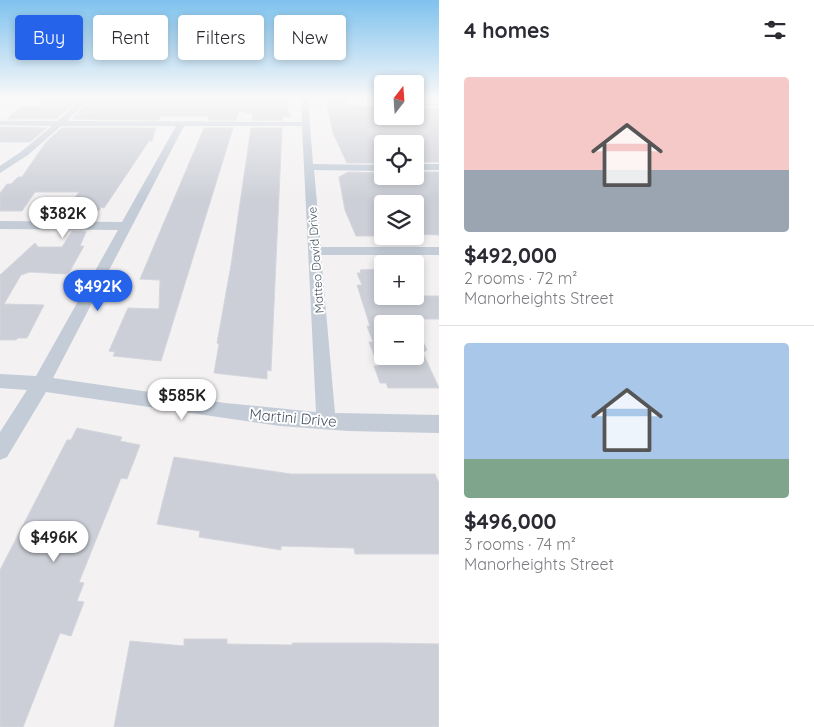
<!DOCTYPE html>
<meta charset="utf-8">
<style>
body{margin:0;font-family:Quicksand,sans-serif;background:#f7f7f7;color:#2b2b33;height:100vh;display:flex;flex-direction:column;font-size:19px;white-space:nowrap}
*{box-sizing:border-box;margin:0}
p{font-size:16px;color:#7c7c81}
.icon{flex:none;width:28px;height:28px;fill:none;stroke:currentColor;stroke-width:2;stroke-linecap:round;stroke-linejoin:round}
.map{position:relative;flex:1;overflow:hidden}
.panel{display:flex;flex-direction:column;background:#fff;width:375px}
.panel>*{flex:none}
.guide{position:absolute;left:15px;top:15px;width:349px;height:45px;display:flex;gap:10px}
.needle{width:32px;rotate:17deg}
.controls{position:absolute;left:374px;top:75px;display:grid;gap:10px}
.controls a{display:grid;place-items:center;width:50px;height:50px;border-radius:5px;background:#fff;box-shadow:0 2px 8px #0003;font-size:25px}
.price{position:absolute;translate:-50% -42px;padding:0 11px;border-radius:18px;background:#fff;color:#222;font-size:16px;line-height:32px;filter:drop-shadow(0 1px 2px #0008)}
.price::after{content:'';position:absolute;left:50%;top:30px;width:15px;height:11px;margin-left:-8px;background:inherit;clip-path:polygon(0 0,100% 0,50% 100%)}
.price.current{background:#2563eb;color:#fff}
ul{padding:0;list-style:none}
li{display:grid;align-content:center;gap:10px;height:265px;padding:0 25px}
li+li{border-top:1px solid #e1e1e2}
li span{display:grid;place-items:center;height:155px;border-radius:5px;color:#555}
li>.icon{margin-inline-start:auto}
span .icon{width:90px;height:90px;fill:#fffc;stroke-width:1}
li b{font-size:21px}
h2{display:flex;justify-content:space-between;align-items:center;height:60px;padding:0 25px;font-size:21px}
.tag{padding:0 18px;border-radius:5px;background:#fff;box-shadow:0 2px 8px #0003;font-size:18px;line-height:45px}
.tag.current{background:#2563eb;color:#fff}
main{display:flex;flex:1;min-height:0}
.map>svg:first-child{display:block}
.building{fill:#cccfd7;stroke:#d4d6dd}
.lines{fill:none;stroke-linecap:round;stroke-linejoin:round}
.service{fill:#c3ccd7;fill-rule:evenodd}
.minor{fill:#c3ccd7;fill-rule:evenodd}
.labels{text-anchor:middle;stroke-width:4;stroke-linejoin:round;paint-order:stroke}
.far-street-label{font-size:12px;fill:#465361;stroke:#fff}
.street-label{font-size:15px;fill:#465361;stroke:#fff}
</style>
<main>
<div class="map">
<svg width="439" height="727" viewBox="0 0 439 727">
<rect width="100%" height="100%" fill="#f3f1f1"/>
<g class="building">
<polygon points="45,98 81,98 56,119 7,119 20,107 36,107"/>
<polygon points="93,98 285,98 290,117 283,116 282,120 252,120 253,114 239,111 236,120 208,120 209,116 160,116 159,120 72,119"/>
<polygon points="328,98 347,98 348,105 382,107 382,116 415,116 415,108 439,108 439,162 415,162 415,144 382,144 382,163 347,163 333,133 327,104 329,104"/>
<polygon points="0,127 47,128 30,142 0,142"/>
<polygon points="62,128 156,128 152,141 149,141 104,208 101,207 99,211 67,208 79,192 35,192 22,211 0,211 0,193 7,184 11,184 18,177 22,177 46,142"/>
<polygon points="204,128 233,128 161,361 113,356 115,352 109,351 128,308 159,309 160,280 140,279"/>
<polygon points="251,128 282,128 271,371 267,370 267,379 214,373 219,344 217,343 231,265"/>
<polygon points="348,172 382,173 382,176 415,176 415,172 439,172 439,235 415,234 415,204 382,204 382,236 392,236 356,236 345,210 339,177"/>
<polygon points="72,231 86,232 80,246 84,246 70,271 66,274 30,272 21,275 4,304 44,305 27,338 18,338 16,340 0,340 0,275 35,243 38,247 62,247"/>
<polygon points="382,269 382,296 439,296 439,319 412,319 415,324 382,324 382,356 415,356 415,325 427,350 423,353 439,388 388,388 386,383 380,383 374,366 378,366 369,342 373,342 367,326 370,326 357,285 362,285 357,273 361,273 360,270"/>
<polygon points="77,428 122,437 120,441 140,445 127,479 121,478 79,582 84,583 77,601 84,602 71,636 60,633 23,727 0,727 0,570 67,440 71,440"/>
<polygon points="174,457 291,474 435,474 439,483 439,554 355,554 354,548 281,546 281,550 199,537 200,531 157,524"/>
<polygon points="184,639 227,639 227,644 293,645 292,643 387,643 439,644 439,727 114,727 130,641 184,646"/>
</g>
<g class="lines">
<g class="service">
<polygon points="0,98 4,98 0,101"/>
<polygon points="371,98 375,98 376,101 382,103 382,105 374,103"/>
<rect x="415" y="104" width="24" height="2"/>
</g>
<g class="minor">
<path d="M 84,98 L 91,98 L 67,121 L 302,122 L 301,98 L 308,98 L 313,164 L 382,165 L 382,171 L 314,170 L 321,247 L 439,247 L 439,255 L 321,255 L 335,413 L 439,415 L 439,433 L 348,431 L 280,426 L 46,392 L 7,457 L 0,460 L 0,432 L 27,390 L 0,388 L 0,374 L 36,376 L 118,230 L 0,229 L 0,221 L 122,222 L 176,126 L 61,126 L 28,155 L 0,173 L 0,166 L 22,151 L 52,126 L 0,125 L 0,121 L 57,121 ZM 184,126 L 302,126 L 316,412 L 225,403 L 53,378 Z"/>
<rect x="415" y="164" width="24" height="6"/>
</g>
</g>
<linearGradient id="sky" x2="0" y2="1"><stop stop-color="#7fc2ee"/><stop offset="0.49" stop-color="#faf9f9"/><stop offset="1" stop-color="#faf9f9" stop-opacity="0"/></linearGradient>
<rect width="439" height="200" fill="url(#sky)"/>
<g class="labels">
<g class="far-street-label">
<text transform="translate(316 260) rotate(-94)" y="4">Matteo David Drive</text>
</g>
<g class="street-label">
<text transform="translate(293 418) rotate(5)" y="5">Martini Drive</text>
</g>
</g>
</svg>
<div class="controls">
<a><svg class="needle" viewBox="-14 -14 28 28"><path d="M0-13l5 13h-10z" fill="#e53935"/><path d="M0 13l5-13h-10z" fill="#7c7c81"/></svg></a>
<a><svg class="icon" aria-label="locate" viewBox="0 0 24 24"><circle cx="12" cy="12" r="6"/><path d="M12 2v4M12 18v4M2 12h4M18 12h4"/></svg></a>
<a><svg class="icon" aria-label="layers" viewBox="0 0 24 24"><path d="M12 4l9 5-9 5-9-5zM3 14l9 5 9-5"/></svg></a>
<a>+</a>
<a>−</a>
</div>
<b class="price" style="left:63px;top:239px">$382K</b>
<b class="price current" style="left:98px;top:312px">$492K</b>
<b class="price" style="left:182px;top:421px">$585K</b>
<b class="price" style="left:54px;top:563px">$496K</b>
<div class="guide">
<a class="tag current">Buy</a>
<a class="tag">Rent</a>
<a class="tag">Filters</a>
<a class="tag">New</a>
</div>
</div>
<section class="panel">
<h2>4 homes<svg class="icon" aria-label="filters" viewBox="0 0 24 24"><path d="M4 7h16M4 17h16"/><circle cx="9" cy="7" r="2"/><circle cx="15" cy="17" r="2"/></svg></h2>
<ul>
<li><span style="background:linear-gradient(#f6c9c9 60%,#9aa5b1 0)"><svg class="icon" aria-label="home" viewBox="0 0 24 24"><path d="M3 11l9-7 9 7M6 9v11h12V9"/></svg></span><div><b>$492,000</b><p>2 rooms · 72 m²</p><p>Manorheights Street</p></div></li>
<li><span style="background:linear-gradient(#a9c7e8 75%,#7fa58c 0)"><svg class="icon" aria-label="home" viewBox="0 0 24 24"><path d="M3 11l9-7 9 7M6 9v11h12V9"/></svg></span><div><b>$496,000</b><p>3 rooms · 74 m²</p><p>Manorheights Street</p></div></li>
</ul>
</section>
</main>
